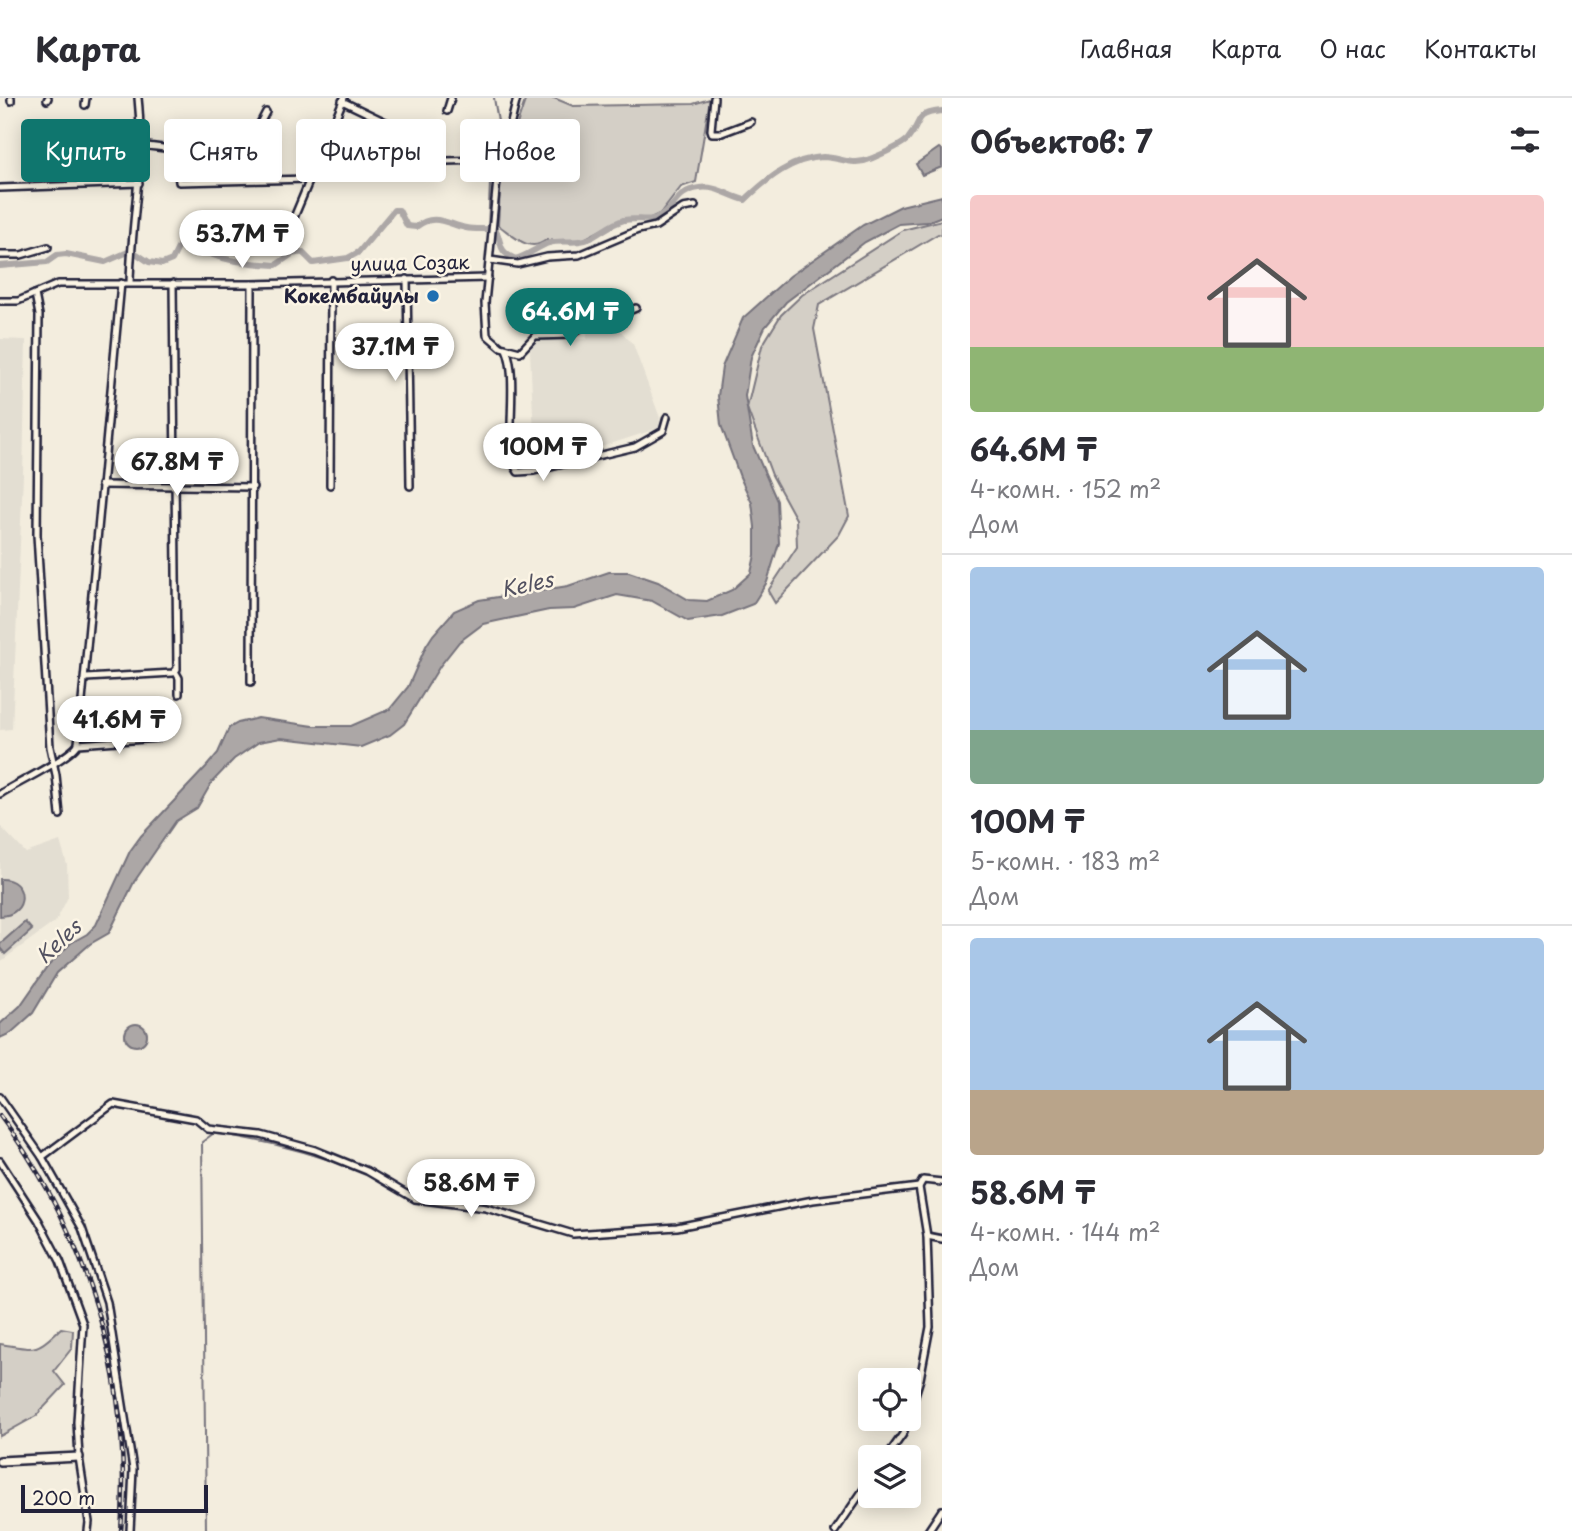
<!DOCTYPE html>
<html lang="ru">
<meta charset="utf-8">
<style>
body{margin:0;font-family:"Playpen Sans",sans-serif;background:#f2f2f3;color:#2b2b33;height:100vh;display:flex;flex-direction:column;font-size:26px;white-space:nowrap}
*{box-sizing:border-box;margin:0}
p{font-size:23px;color:#7c7c81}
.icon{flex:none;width:38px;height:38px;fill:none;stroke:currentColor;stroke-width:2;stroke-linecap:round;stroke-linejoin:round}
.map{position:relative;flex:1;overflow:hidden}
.details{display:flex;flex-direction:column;background:#fff;width:630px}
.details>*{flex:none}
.hud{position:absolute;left:21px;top:21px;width:665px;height:63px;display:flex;gap:14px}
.fabs{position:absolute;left:858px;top:1270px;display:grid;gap:14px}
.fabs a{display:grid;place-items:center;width:63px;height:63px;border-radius:7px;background:#fff;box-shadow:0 4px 18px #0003;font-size:35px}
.scale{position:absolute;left:21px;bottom:18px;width:187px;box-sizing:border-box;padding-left:7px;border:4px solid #22223b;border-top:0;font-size:19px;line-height:24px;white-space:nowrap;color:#22223b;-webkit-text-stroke:5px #fcf5e5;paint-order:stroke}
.price{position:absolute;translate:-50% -60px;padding:0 16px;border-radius:24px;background:#fff;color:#222;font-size:23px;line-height:46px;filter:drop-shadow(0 2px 4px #0008)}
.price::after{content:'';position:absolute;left:50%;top:42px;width:21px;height:16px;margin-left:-10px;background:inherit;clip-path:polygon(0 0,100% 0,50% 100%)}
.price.current{background:#0f766e;color:#fff}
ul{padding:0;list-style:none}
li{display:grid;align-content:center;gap:14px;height:371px;padding:0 28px}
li+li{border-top:2px solid #e1e1e2}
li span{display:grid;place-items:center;height:217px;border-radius:7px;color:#555}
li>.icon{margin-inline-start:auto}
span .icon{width:126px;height:126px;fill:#fffc;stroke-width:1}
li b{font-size:30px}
h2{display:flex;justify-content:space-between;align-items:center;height:84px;padding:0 28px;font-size:30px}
.tag{padding:0 24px;border-radius:7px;background:#fff;box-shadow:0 4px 18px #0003;font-size:24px;line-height:63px}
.tag.current{background:#0f766e;color:#fff}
header{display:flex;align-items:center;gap:42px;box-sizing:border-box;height:98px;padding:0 35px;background:#fff;border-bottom:2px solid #e1e1e2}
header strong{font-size:33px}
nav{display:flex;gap:38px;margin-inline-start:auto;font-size:24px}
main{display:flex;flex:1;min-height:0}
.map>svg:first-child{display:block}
.built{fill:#e3ded2}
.green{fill:#d4cfc6;stroke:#7b7880;stroke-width:2}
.water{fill:#aca7a6;stroke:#75727b;stroke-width:2}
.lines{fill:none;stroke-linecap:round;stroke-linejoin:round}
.stream{stroke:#75727b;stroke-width:2}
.canal{stroke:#aca7a6;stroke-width:6}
.street-casing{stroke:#22223b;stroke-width:10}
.secondary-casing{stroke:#22223b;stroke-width:12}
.street{stroke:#fcf5e5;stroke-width:5}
.secondary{stroke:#fcf5e5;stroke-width:7}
.rail-casing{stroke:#22223b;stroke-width:4.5}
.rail{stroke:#fcf5e5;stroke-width:2;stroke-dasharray:5;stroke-linecap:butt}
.poi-dot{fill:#1f6fb2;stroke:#fcf5e5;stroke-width:2.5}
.labels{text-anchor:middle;stroke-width:5;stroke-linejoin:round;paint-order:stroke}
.street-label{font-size:19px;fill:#22223b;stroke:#fcf5e5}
.poi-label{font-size:19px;font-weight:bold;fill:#22223b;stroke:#fcf5e5;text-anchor:end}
.water-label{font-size:21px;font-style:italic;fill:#525160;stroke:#fcf5e5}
</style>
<header>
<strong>Карта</strong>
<nav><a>Главная</a><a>Карта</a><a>О нас</a><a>Контакты</a></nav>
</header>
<main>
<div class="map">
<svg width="942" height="1433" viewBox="0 0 942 1433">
<rect width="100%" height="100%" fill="#f3edde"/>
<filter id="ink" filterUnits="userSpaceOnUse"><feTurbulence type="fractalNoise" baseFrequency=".0143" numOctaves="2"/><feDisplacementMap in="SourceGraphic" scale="14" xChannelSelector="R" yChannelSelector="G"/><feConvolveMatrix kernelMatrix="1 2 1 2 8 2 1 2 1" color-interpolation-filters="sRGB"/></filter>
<g filter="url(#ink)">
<g class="built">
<polygon points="614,226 633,246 660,320 659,330 586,354 535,360 530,253 535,240 587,241 587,229"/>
<polygon points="0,241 26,242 23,377 12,631 0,632"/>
<polygon points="0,728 26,755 60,743 67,767 68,799 56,823 0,864"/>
</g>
<g class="green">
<path d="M 526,0 L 554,0 L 573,8 L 693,6 L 710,1 L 696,84 L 681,89 L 661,115 L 646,122 L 624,120 L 580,143 L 546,142 C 529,156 513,137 498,127 L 501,73 Z"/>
<polygon points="942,122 942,137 938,136 819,207 814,231 849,418 839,437 775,505 768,493 797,449 796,421 772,377 747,310 762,248 781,217 802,197 903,132"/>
<path d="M 61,1230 L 73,1232 L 72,1250 L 54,1273 L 65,1287 L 36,1318 L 0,1338 L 0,1246 C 9,1247 20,1250 28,1250 C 41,1251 52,1238 61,1230 Z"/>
</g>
<g class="water">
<polygon points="939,50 942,52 942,69 922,77 916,66"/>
<polygon points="942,98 942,118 927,124 899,126 865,144 786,204 765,229 751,259 745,298 753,348 777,403 779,445 767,484 753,506 722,518 688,523 652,503 617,497 574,511 549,512 483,526 459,544 440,568 404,626 390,637 361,649 281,640 259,644 234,661 212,684 197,710 176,723 134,784 109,835 90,846 57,875 33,915 11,935 0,940 0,926 20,908 48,868 71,845 87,836 96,827 130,753 141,738 206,669 218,655 229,630 238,625 258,620 313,628 351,628 390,611 408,589 426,548 433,537 454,513 479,502 568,488 609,474 629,474 658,484 689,502 707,503 732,492 751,475 755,457 755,429 752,405 740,379 721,327 718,298 722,269 743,220 790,178 863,127 901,108"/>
<path d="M 0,781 C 29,780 29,818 0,818 Z"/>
<polygon points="25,824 32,832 5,856 0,850 0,846"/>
<circle cx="136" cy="937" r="11"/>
</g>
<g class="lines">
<g class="stream">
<polyline points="494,0 501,41"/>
<polyline points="488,131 490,85 496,59"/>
<polyline points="371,1078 415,1105"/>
<path d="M 206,1433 L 202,1044 L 214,1035 C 264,1042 310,1054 357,1072"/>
</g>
<path class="canal" d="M 0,168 L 47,164 L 57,157 L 66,156 L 105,164 L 128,154 L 137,156 L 149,164 L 162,166 L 172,162 L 180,146 L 188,144 C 214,163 245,165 276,167 L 292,156 L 302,154 L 313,165 L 348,160 L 359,154 L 394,112 L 399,112 L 407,128 L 416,129 C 434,114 447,126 466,130 C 476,132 486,130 496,132 C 503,147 497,152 515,161 C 528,158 537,149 549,145 C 563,141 576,147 591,140 C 602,134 612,125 624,122 C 637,119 648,125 661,118 C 676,108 677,93 699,90 C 716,87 729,98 745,102 C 767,81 792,60 823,59 C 840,59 853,69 870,61 C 882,56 900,49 908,41 C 924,22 912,16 942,13"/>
<g class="street-casing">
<g id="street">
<polyline points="517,0 497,82 485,205 487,237 501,249 520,254 535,238 571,237 588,224 609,221 636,210"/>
<polyline points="714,0 711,32 712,35 722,35 751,24"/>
<polyline points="47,2 48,0"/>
<polyline points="11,3 11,0"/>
<polyline points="342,3 425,43 429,48 427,58"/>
<polyline points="85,7 86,0"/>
<polyline points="447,13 451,0"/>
<polyline points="326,43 349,51"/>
<path d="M 139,47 C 168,50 225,60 252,50 L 257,31 L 266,14"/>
<polyline points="175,51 179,84 310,81"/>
<path d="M 363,56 C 379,59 414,66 427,58"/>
<polyline points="427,58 446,63 488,62"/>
<polyline points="0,90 139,85"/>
<polyline points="290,129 344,0"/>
<polyline points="0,157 21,157 48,149"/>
<polyline points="490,162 518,166 547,159 579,157 638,132 656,128 683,110 695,108"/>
<polyline points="407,181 410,388"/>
<path d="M 130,185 C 131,123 145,62 138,0"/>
<polyline points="35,196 39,217 37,437 50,649 56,677 60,717"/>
<polyline points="0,203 18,203 58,186 252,186 488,180"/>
<path d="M 506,251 C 520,281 502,353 518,374 L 534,373 L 635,349 L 663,333 L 667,319"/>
<polyline points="101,387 253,389"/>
<polyline points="330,387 331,182"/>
<polyline points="175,573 179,580 179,596"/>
<polyline points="86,580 173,575 177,571 173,185"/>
<polyline points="251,584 252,186"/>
<polyline points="78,646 158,640"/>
<path d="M 0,696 C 17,685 70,660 78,646 L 121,185"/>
<polyline points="0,999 42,1059 82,1130 107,1204 133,1371 130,1433"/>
<polyline points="42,1059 113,1006 196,1021 208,1031 261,1037 315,1052 367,1073 415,1101 486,1110 573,1136 677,1129 813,1102 919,1089"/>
<polyline points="0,1063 39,1123 60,1163 83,1226 77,1324 79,1359 89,1424 88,1433"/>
<polyline points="927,1138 942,1141"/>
<polyline points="908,1319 920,1281 930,1229 927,1138 919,1089 923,1082 942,1084"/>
<polyline points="886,1360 903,1336 908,1321"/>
<polyline points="835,1433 870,1382"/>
<polyline points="928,1433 942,1412"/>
</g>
</g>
<g class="secondary-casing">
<polyline id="secondary" points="0,1363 79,1359"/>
</g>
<use href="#street" class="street"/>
<use href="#secondary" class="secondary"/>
<g class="rail-casing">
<path id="rail" d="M 0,1018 C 89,1137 133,1285 121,1433"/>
</g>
<use href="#rail" class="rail"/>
</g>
</g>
<circle class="poi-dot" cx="433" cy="198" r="7"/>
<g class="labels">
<g class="street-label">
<text transform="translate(410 165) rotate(-1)" y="7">улица Созак</text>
</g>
<g class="poi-label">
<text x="419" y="205">Кокембайулы</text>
</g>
<g class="water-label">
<text transform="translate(527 487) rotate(-12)" y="7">Keles</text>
<text transform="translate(59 844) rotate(-43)" y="7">Keles</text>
</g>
</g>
</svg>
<div class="fabs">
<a><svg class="icon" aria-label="locate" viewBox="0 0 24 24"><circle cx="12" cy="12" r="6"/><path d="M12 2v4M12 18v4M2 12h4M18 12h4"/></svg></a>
<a><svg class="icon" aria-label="layers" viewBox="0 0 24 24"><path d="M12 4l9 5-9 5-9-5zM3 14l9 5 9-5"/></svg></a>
</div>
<div class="scale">200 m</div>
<b class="price" style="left:242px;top:172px">53.7M ₸</b>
<b class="price current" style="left:570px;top:250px">64.6M ₸</b>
<b class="price" style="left:395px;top:285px">37.1M ₸</b>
<b class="price" style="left:543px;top:385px">100M ₸</b>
<b class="price" style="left:177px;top:400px">67.8M ₸</b>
<b class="price" style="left:119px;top:658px">41.6M ₸</b>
<b class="price" style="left:471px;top:1121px">58.6M ₸</b>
<div class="hud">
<a class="tag current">Купить</a>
<a class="tag">Снять</a>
<a class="tag">Фильтры</a>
<a class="tag">Новое</a>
</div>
</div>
<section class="details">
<h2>Объектов: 7<svg class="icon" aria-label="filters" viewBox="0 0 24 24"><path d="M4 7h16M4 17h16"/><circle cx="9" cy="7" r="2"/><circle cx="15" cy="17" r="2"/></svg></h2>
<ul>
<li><span style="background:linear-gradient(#f6c9c9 70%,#8fb573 0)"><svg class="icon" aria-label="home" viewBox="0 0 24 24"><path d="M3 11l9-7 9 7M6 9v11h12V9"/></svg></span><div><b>64.6M ₸</b><p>4-комн. · 152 m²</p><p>Дом</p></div></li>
<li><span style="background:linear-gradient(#a9c7e8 75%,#7fa58c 0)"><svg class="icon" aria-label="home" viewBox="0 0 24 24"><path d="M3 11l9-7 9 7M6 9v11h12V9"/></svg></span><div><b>100M ₸</b><p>5-комн. · 183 m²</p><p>Дом</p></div></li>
<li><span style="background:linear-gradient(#a9c7e8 70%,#b9a48a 0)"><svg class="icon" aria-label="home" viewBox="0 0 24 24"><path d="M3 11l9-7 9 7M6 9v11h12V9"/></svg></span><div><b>58.6M ₸</b><p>4-комн. · 144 m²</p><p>Дом</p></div></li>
</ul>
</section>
</main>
